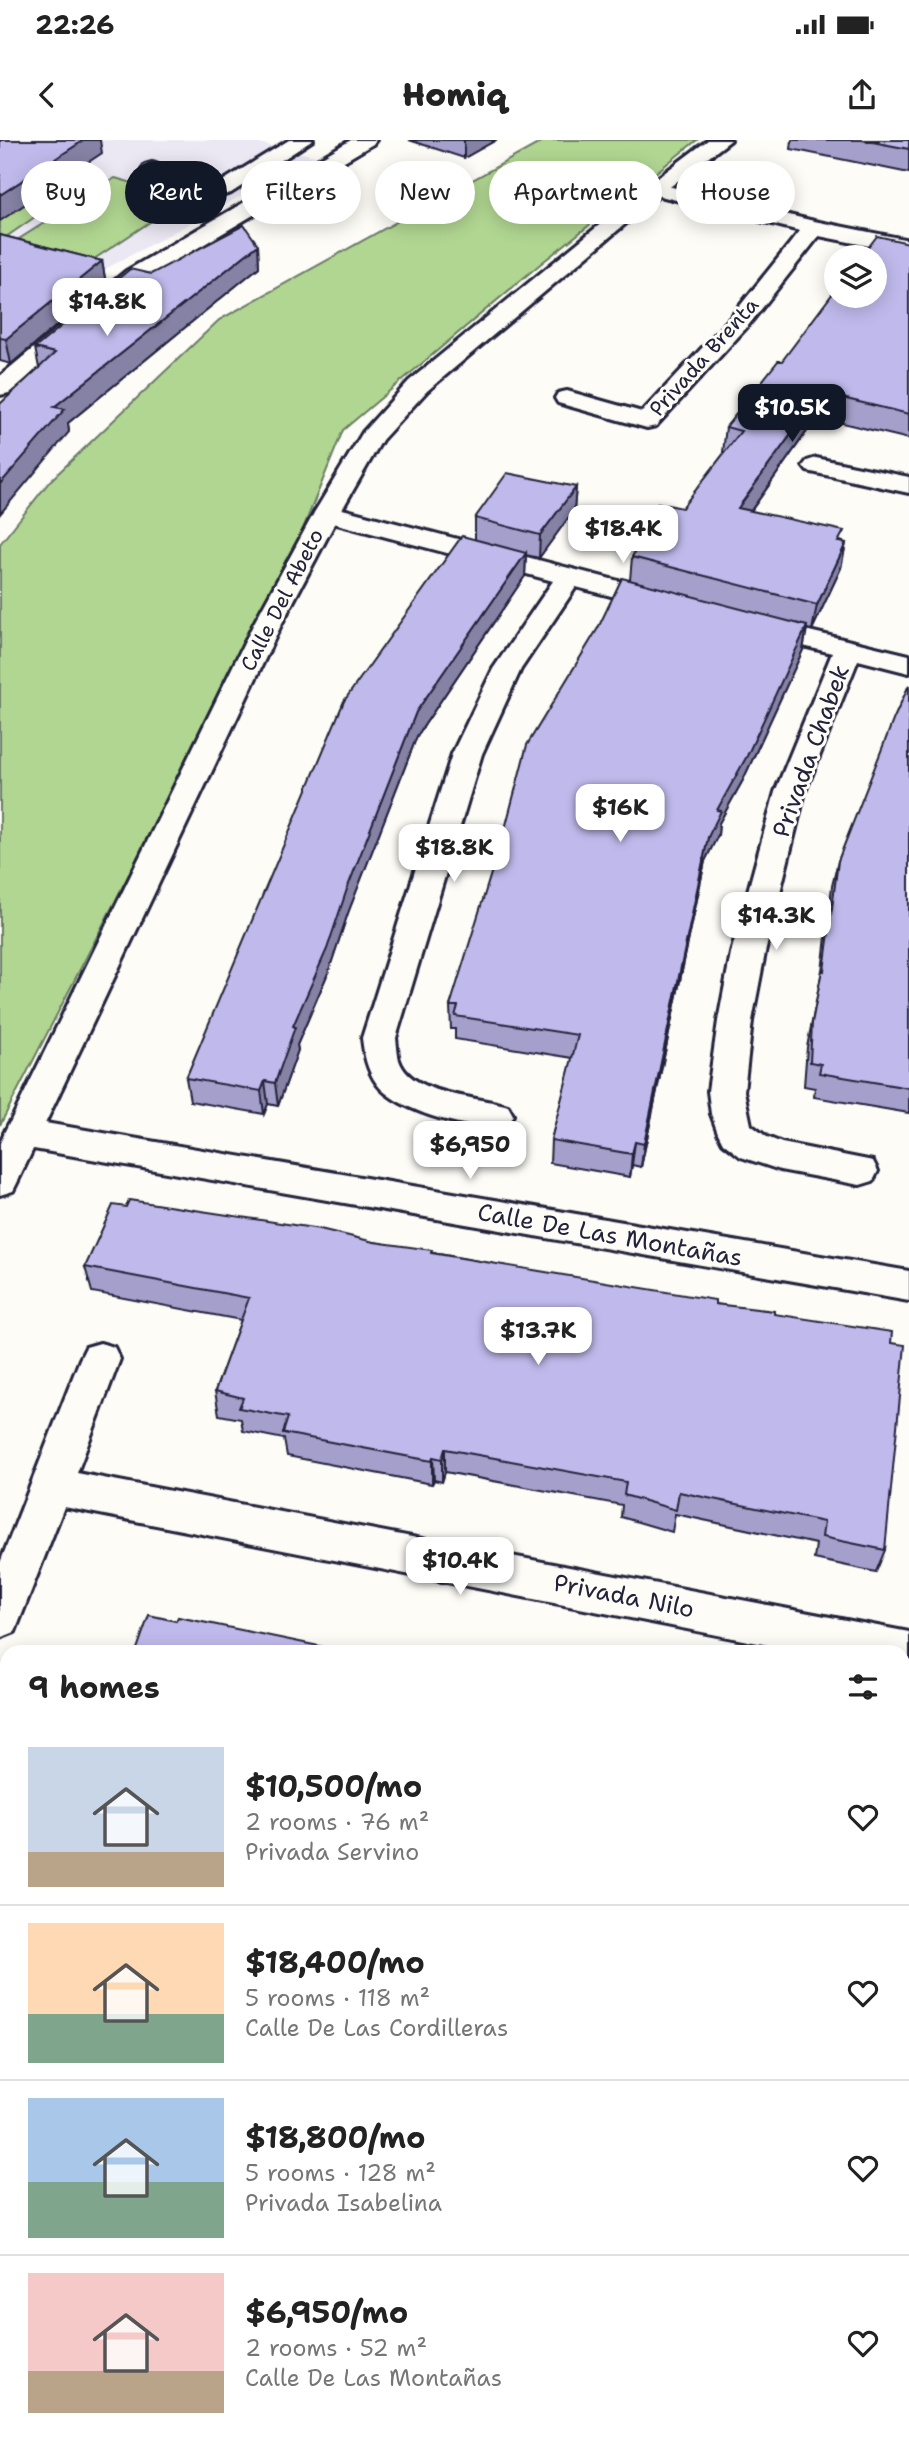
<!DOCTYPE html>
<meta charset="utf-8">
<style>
body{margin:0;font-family:"Shantell Sans",sans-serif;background:#f2f2f2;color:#222;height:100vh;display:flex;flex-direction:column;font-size:26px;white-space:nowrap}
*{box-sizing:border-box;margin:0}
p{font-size:23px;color:#767676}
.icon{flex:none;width:38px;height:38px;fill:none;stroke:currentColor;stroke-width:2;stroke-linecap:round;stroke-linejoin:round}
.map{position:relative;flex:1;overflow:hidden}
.panel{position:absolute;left:0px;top:1505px;width:910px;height:800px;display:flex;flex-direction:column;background:#fff;border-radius:21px 21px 0 0;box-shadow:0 4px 18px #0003}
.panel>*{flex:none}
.hud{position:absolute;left:21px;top:21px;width:868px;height:63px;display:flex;gap:14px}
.controls{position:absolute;left:824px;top:105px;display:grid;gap:14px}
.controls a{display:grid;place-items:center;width:63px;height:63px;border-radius:50%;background:#fff;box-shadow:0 4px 18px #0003;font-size:35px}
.price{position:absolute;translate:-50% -60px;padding:0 16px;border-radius:14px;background:#fff;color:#222;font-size:23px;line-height:46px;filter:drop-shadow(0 2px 4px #0008)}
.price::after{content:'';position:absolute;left:50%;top:42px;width:21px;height:16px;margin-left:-10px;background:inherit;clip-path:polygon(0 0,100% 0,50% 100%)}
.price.on{background:#111827;color:#fff}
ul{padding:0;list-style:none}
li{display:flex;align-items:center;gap:21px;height:175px;padding:0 28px}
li+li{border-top:2px solid #e0e0e0}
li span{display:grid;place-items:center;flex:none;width:196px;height:140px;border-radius:0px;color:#555}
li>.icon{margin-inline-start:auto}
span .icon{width:84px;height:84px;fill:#fffc;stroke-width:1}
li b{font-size:30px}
h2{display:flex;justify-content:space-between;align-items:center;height:84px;padding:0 28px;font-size:30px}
.chip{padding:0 24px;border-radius:32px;background:#fff;box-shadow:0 4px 18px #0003;font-size:24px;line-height:63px}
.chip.on{background:#111827;color:#fff}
.status{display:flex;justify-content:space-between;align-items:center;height:49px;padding:0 35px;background:#fff;direction:ltr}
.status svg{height:19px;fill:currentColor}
header{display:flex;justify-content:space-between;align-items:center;height:91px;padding:0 28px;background:#fff;font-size:32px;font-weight:800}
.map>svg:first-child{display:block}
.built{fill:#ebe8f4}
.green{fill:#b1d691;stroke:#6a7c66;stroke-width:2}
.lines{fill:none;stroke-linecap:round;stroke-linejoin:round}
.minor-casing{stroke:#22223b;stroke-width:6}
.major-casing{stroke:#22223b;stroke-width:6}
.minor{fill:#fdfcf7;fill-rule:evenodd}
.major{fill:#fdfcf7;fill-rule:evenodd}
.wall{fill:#a5a0cb;stroke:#22223b;stroke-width:2}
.shaded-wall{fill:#8682a5;stroke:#22223b;stroke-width:2}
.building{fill:#c0baec;stroke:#22223b;stroke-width:2}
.labels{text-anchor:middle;stroke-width:6;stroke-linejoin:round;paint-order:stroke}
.far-street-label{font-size:21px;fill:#22223b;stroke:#fdfcf7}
.street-label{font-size:24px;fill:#22223b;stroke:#fdfcf7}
</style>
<div class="status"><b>22:26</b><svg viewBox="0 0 49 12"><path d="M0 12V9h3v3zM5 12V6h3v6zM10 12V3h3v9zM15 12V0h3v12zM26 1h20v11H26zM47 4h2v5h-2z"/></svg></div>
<header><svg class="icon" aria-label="back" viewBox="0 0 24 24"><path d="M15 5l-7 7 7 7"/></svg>Homiq<svg class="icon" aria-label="share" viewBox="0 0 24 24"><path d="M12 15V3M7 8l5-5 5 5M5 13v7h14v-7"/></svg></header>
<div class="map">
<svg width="909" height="2304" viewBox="0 0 909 2304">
<rect width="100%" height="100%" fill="#fdfcf7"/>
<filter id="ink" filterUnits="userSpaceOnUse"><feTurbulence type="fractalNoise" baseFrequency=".0143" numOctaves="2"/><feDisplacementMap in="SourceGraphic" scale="14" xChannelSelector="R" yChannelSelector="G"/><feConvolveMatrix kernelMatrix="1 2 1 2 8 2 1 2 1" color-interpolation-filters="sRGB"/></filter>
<g filter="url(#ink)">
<polygon class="built" points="0,0 245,0 315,16 107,128 0,208"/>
<g class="green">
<polygon points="545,0 697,0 539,125 343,290 290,421 0,985 0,404 50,341 219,180"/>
<polygon points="0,32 74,50 0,101"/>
<polygon points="115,38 186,58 82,127 8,106"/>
</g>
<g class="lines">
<g class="minor-casing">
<g id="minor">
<polygon points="289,0 313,0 231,53 224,55 145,33 142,29 145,25 152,23 221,42"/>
<polygon points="351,0 376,0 373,4 142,141 9,253 0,255 0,236 126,131"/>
<polygon points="655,43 814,81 909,100 909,114 819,96 747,187 656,286 647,288 558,263 555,258 558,253 567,251 642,272 731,177 800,91 648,53 644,49 648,45"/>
<polygon points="816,318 909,337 909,353 807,331 803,326 807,321"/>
<path d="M 327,365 L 676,456 L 680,462 L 676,468 L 666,470 L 576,447 L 521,529 L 482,614 L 396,898 C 397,905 397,913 399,920 C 411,956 478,956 508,966 L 513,975 L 508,984 C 477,994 396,971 377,944 C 367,930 364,915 362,898 L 452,614 L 493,529 L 553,441 L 318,379 L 314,373 L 318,367 Z"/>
<polygon points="755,478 909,515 909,533 858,520 805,652 765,813 752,881 744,951 751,985 767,997 782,1003 873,1021 878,1031 873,1041 860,1045 780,1030 741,1017 723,1003 718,993 711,974 708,951 718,881 731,813 775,652 832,513 745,492 741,486 745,480"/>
<polygon points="22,979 909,1131 909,1161 22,1007 9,1003 4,993 9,983"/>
<polygon points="100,1203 114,1207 120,1219 77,1333 909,1492 909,1532 903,1531 903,1512 804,1512 64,1367 15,1492 0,1498 0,1423 80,1219 86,1207"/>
<polygon points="0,1777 7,1779 7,1827 0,1825"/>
<polygon points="903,1996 909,1998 909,2050 903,2048"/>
<polygon points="909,2140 909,2254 903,2257 903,2142"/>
<polygon points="903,2273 909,2275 909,2304 868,2304 868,2298 903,2298"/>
</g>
</g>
<g class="major-casing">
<polygon id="major" points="708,0 731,0 662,53 427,251 382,300 340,373 282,483 18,1041 13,1051 0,1055 0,1003 254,483 314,373 363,292 409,241 648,45"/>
</g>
<use href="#minor" class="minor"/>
<use href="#major" class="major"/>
</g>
<g class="wall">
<polygon points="409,0 496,0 464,18"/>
<polygon points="792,0 909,0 909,33 791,9"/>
<polygon points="0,95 102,121 106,144 11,224 0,221"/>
<polygon points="909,103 909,299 817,277 751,371 846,403 841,428 812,490 807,489 803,510 743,640 719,683 718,695 705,721 641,1027 632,1025 630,1037 550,1023 551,1000 573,918 455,899 455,889 451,889 450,866 630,440 632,417 682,368 725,312 723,312 726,287 782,221"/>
<polygon points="258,105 259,127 68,283 69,292 39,228 35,208 151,134"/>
<polygon points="576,347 574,370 539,418 526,415 525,436 417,596 348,773 328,833 297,905 298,910 278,966 268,964 264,974 190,961 186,938 475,399 475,378"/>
<polygon points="909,545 909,973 814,957 815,948 804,946 807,907 822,831 832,746 838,721"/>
<polygon points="374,1102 715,1164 774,1174 885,1410 876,1432 814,1419 816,1404 675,1374 672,1392 621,1377 622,1365 445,1332 442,1342 434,1340 432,1344 287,1316 284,1299 243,1291 241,1279 219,1275 215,1251 241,1180 92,1152 85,1127"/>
</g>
<g class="shaded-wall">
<polygon points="84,0 100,0 102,13 0,81 0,55"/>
<polygon points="464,0 496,0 464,18"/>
<polygon points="258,105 259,127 68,283 69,292 0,374 0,344 54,267"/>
<polygon points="102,121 106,144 11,224 6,199"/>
<polygon points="821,253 817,277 735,393 738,368"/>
<polygon points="576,347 574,370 539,418 540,395"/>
<polygon points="846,403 841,428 812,490 817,465"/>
<polygon points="526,413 525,436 417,596 348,773 328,833 297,905 298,910 278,966 275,943 293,886 416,572"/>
<polygon points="807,486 803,510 743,640 719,683 718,695 705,721 641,1027 644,1004 708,697 717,670"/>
<polygon points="265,941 268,964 264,974 261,951"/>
<polygon points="635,1002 632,1025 630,1037 632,1014"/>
<polygon points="445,1309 445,1332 442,1342 442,1319"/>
<polygon points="433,1317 434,1340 432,1344 432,1321"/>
</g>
<g class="building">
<polygon points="0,0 84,0 0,55"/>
<polygon points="862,0 909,0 909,9"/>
<polygon points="244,85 258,105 54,267 65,269 0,344 0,264 55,213 35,208 130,129 151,134"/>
<polygon points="0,95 102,121 6,199 0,198"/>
<polygon points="877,96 909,103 909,274 821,253 738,368 844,391 838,402 846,403 817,465 632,417 658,363 682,368 741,291 726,287 778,221 782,221 836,149 836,156 875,156 875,117 861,117"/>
<polygon points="507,333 576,347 540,395 475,378"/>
<polygon points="462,396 526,413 416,572 347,749 327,809 293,886 295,887 275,943 265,941 261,951 186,938 344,561"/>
<polygon points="622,438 807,486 747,616 717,670 721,671 708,697 644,1004 635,1002 632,1014 551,1000 578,895 455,876 458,866 450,866 506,685 527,605 598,488"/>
<polygon points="909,545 909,948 819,933 821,924 810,922 812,883 822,830 824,831 838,721 894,578"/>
<polygon points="129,1060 320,1089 374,1102 432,1110 431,1113 715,1160 715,1164 774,1171 774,1174 892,1192 891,1203 905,1205 885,1410 822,1397 824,1382 679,1352 676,1370 624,1355 626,1342 445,1309 442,1319 433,1317 432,1321 283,1293 288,1277 239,1268 243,1258 215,1251 249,1158 85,1127 113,1065 126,1067"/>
<polygon points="149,1475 176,1481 178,1477 348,1512 136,1512"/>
<polygon points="0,1971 7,1973 7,2298 719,2298 718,2304 0,2304"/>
</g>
</g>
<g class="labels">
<g class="far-street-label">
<text transform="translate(704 217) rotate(-48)" y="7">Privada Brenta</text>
<text transform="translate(282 460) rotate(-63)" y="7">Calle Del Abeto</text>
</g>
<g class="street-label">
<text transform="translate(811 611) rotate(-70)" y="8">Privada Chabek</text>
<text transform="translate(610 1095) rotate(10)" y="8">Calle De Las Montañas</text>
<text transform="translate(624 1456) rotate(11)" y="8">Privada Nilo</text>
</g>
</g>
</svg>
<div class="controls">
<a><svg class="icon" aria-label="layers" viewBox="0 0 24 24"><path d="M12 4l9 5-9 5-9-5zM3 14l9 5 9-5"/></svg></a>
</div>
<b class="price" style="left:107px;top:198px">$14.8K</b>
<b class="price on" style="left:792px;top:304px">$10.5K</b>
<b class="price" style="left:623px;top:425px">$18.4K</b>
<b class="price" style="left:620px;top:704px">$16K</b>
<b class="price" style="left:454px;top:744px">$18.8K</b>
<b class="price" style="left:776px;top:812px">$14.3K</b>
<b class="price" style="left:470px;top:1041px">$6,950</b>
<b class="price" style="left:538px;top:1227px">$13.7K</b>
<b class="price" style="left:460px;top:1457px">$10.4K</b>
<div class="hud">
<a class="chip">Buy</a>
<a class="chip on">Rent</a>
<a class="chip">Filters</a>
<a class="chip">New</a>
<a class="chip">Apartment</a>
<a class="chip">House</a>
</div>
<section class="panel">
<h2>9 homes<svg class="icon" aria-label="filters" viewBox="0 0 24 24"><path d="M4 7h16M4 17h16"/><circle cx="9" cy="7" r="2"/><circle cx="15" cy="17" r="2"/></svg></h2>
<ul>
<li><span style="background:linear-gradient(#c9d6e8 75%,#b9a48a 0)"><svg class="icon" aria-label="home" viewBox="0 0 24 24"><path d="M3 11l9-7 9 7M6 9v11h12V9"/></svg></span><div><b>$10,500/mo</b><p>2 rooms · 76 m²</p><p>Privada Servino</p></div><svg class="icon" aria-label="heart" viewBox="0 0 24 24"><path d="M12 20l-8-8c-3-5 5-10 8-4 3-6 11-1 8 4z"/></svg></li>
<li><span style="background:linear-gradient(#ffd9b3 65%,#7fa58c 0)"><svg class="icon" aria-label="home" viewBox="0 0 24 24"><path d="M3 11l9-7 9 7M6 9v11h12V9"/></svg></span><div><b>$18,400/mo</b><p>5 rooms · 118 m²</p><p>Calle De Las Cordilleras</p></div><svg class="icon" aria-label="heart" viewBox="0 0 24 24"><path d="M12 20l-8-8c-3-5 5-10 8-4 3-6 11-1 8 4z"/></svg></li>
<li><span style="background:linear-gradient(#a9c7e8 60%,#7fa58c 0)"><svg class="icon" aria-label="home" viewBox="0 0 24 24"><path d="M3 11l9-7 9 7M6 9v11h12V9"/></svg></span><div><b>$18,800/mo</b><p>5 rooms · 128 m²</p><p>Privada Isabelina</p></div><svg class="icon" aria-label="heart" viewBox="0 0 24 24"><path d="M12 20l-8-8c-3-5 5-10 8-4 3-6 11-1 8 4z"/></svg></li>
<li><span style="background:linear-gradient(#f6c9c9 70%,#b9a48a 0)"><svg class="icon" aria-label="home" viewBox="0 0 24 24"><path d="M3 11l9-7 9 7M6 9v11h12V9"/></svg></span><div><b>$6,950/mo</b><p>2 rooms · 52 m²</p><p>Calle De Las Montañas</p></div><svg class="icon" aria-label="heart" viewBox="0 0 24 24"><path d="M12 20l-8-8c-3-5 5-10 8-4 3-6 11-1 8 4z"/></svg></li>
</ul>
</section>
</div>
